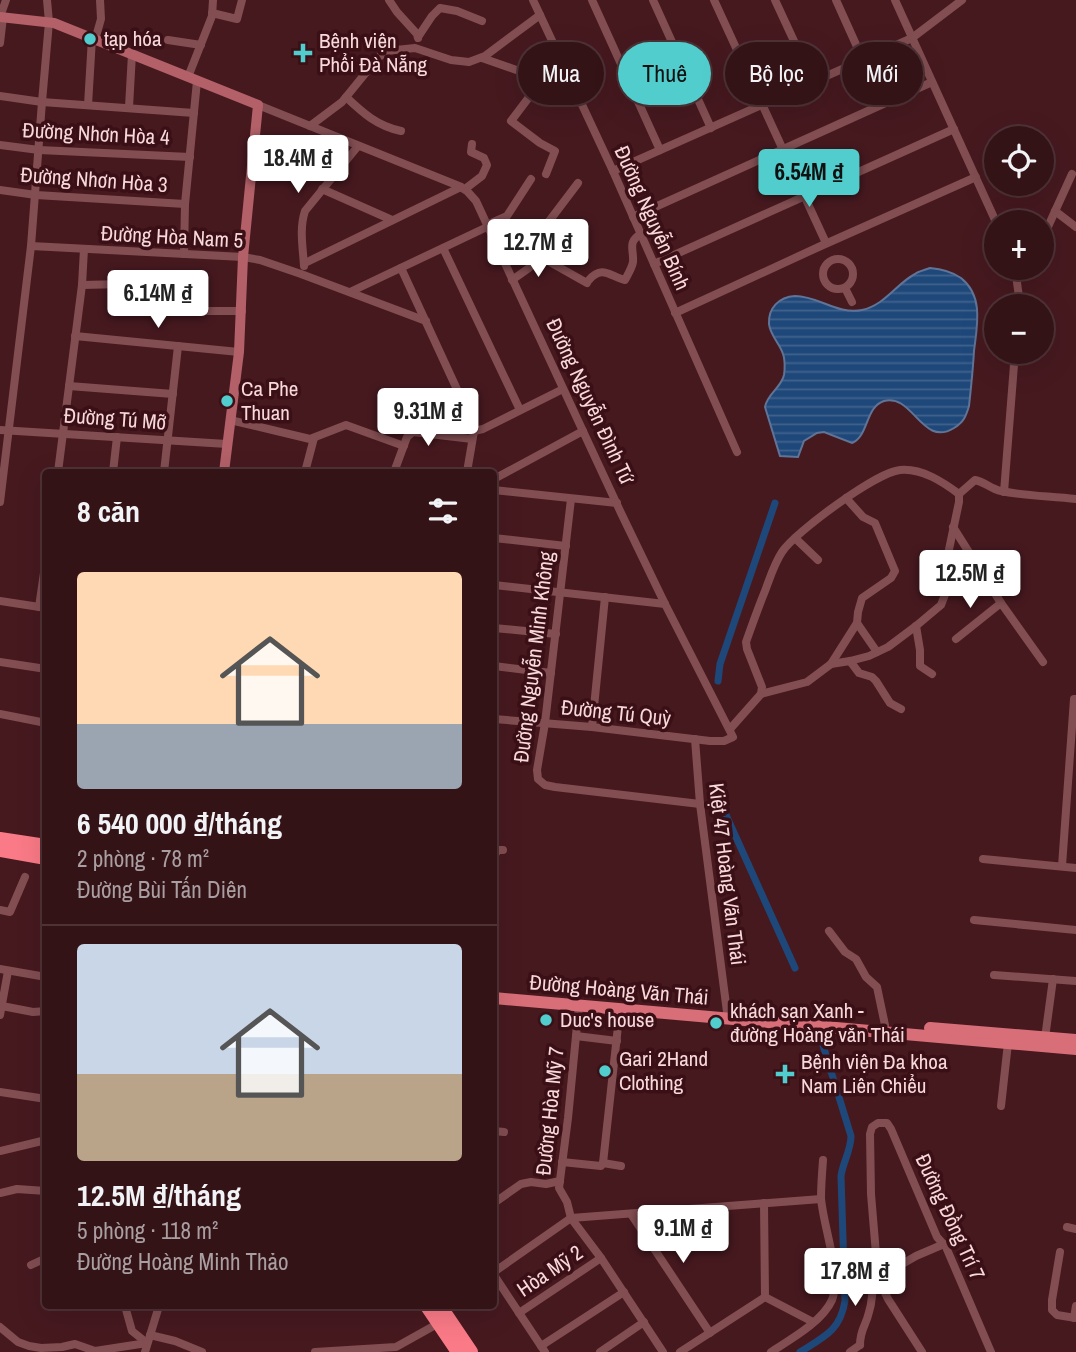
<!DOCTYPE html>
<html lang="vi">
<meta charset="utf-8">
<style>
body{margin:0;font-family:"Archivo Narrow",sans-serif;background:#3f2024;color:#f1f3f6;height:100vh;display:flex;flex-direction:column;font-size:26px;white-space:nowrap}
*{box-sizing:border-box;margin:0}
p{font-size:23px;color:#a99ea1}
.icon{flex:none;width:38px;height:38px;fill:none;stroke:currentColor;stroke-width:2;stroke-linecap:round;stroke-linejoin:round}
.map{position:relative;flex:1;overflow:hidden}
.details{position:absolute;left:42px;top:469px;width:455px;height:840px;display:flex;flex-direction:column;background:#341317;border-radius:7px;box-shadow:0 7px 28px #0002,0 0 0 2px #4e3236}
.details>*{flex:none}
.guide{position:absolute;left:518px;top:42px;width:452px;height:63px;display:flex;gap:14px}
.buttons{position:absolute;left:984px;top:126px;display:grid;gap:14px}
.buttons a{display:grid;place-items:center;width:70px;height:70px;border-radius:50%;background:#341317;box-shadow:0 7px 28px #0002,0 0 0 2px #4e3236;font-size:35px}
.price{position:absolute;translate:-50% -60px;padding:0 16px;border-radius:7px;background:#fff;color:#222;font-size:23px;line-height:46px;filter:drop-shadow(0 2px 4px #0008)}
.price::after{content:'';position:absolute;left:50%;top:42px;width:21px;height:16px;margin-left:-10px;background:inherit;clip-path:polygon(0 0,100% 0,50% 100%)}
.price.selected{background:#52cdcd;color:#111}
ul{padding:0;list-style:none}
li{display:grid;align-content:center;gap:14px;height:371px;padding:0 35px}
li+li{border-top:2px solid #4e3236}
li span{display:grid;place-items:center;height:217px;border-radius:7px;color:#555}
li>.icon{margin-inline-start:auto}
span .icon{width:126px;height:126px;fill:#fffc;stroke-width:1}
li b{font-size:30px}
h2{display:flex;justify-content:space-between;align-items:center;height:84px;padding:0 35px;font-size:30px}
.pill{padding:0 24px;border-radius:32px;background:#341317;box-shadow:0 7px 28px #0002,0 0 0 2px #4e3236;font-size:24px;line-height:63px}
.pill.selected{background:#52cdcd;color:#111}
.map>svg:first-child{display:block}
.water{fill:url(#water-rules);stroke:#607497;stroke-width:2}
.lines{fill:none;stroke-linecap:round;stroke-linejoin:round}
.canal{stroke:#1f487a;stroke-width:7}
.street{stroke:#824e52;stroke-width:8}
.secondary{stroke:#b36068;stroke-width:10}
.primary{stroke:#d86e78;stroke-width:12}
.highway{stroke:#fa7a87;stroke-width:14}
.poi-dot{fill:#52cdcd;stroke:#3a0f15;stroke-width:2.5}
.labels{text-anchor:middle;stroke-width:7;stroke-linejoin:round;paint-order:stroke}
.poi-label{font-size:21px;fill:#f8d9db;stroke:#3a0f15;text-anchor:start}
.street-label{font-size:21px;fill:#f8d9db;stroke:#3a0f15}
</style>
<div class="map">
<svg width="1076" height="1352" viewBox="0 0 1076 1352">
<defs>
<pattern id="water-rules" width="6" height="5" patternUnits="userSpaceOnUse" patternTransform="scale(1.75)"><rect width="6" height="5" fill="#1f487a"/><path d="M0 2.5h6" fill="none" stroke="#40628c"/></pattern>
</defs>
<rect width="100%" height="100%" fill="#46191f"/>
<path class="water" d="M 930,268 C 942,269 951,271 961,278 C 984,296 977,326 974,351 C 973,369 971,388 969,406 C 966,416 964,422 954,428 C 922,448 913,393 884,401 C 865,407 869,436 852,443 L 824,432 L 817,433 L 804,441 L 798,457 L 780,456 L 765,407 C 767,394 781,388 784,375 C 785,370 785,359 783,354 C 780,344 770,335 769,324 C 768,308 779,297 795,296 C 819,296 837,315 862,310 C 885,305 896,284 915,274 C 919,271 925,270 930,268 Z"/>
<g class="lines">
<g class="canal">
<polyline points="718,681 720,664 775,503"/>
<polyline points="723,786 726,815 795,968"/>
<path d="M 800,1352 C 824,1337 840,1331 845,1301 L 841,1176 C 843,1162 851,1150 851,1136 L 821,1039"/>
</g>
<g class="street">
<polyline points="389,0 397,12 417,34 418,38"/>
<polyline points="533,0 613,171 737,452"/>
<polyline points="592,0 660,150"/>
<polyline points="653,0 711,128"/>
<polyline points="714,0 826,243"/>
<polyline points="775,0 813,82"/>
<polyline points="836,0 863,60"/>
<polyline points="895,0 996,222"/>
<polyline points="212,13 237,19 242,0"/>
<polyline points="0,17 6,0"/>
<polyline points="418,37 432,16 440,8 457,11 482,21"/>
<polyline points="95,40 101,19 100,0"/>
<polyline points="168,40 201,45"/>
<polyline points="0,43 3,17"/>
<polyline points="482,58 522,72 541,83"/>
<polyline points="188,77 212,16 213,0"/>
<polyline points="0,96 42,102 194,113"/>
<path d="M 346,97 C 363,113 377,126 401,131"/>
<polyline points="88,105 92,38"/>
<polyline points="258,105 459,186 467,191 476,201 621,513 665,604 733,737 724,741 710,741 592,727 494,719"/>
<polyline points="129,107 132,54"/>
<polyline points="310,126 342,102 377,59 386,51 415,48 451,60 469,62 485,56 540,15"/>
<polyline points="0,145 39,150 190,157"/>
<polyline points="613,171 912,38 962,0"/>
<polyline points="546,174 555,151 540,143 511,121 536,88 541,83 546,81 563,63"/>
<polyline points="322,189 392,220"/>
<polyline points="465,189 482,176 487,165 484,158 471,152 472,144"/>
<polyline points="0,190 36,195 185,204"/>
<polyline points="1055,211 1076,227"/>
<polyline points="633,217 932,82"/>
<polyline points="487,225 507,216 531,179"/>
<polyline points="1041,242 1072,174"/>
<polyline points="31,246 243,257 260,260 301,274 426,321"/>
<polyline points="443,248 520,410"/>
<polyline points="525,248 550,220 578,183"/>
<polyline points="498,251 520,247 525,248 587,283"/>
<polyline points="184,254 185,204 197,81"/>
<circle cx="838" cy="274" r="15"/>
<polyline points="305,263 461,187"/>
<polyline points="654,264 954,129"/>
<path d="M 304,266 C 303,248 299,229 305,211 L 358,146"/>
<polyline points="401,268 473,424 474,431 467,472"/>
<polyline points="1015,268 1019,297 1018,306"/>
<polyline points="1017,276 1024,268"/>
<polyline points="512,280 529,268 538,255"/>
<path d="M 589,280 C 602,264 611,277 625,280 C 628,274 632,268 633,262 C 634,249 627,242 641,234"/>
<polyline points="82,285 123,284 193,309 208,311 242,311"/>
<polyline points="845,288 852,302"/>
<polyline points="350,292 487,227"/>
<polyline points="675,313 823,245 976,177"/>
<polyline points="75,336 239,352"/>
<polyline points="69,386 173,394"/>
<polyline points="230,420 310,439 346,425 404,446"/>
<polyline points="0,430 227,444"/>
<polyline points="474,431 483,429 563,389"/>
<polyline points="58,472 82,285 84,249"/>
<polyline points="113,472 117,437"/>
<polyline points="164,472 178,346"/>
<polyline points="305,472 314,438"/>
<polyline points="394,472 407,437 413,432 472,439"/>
<polyline points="494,479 583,431"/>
<polyline points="494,490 617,503"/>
<polyline points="1004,492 1015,352"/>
<polyline points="846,498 863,517 875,523 895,571 891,578 862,598 858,612 857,623 877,652"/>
<polyline points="571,499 545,723 537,770 538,779 545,785 555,787 700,804"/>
<polyline points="0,502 31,246 42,102 49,22 47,0"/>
<polyline points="953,527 1001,603 1043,662"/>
<polyline points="494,538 566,546"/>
<polyline points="795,538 818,560"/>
<polyline points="494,585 665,604"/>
<polyline points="0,601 46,608"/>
<polyline points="39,607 46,559"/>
<polyline points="916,626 920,650 920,666 932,674"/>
<polyline points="494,628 556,634"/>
<polyline points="956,639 1001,603"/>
<polyline points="850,661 859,673 872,677 876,681 890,703 901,709"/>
<polyline points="0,662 46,669"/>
<polyline points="831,664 857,623"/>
<polyline points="494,666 551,673"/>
<path d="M 761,694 L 807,682 L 831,664 L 850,661 L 869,656 L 888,647 L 916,626 L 941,605 L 946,592 L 947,559 L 959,502 L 959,494 L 975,480 C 985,482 991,489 1001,491 C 1025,496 1051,496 1076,499"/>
<polyline points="0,714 46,723"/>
<polyline points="592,727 605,597"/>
<path d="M 730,729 L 761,694 L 762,687 L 747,649 L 746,642 C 752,625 758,608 765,591 C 770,578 774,564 782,552 C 795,532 877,472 900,470 C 922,468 943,482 959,494"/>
<polyline points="695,739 700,804 727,1012"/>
<polyline points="494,856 498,850 503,850"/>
<polyline points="983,859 1076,868"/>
<polyline points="1062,866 1074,699 1076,699"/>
<polyline points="0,910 10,912 25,877"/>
<polyline points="974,920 1076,930"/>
<polyline points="829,931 845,952 856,959 866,977 877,987 885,1025"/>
<polyline points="0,969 46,977"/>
<polyline points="994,975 1076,981"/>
<polyline points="579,1005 568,1118 559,1188 567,1202 571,1218 601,1258 663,1352"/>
<polyline points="2,1006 33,1012 46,1011"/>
<polyline points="0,1015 8,971"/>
<polyline points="576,1036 617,1041"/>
<polyline points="1045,1038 1053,979"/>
<polyline points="0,1092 46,1099"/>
<polyline points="1001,1106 1008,1043"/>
<polyline points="494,1131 504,1132"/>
<polyline points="0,1151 46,1140"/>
<polyline points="562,1162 601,1166 603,1163 620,1008"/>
<polyline points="603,1163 621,1166"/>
<polyline points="0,1193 17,1189 46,1191"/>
<polyline points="494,1203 521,1184 531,1182 546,1184 560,1181"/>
<polyline points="764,1203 765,1297"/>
<polyline points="631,1214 710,1333"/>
<polyline points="1067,1227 1076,1229"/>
<polyline points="1060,1252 1052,1300 1052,1310 1057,1315 1076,1318"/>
<polyline points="31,1265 46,1258"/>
<polyline points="494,1272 571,1218 821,1199"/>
<polyline points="494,1275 545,1352"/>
<polyline points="878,1278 888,1299 922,1352"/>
<polyline points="878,1278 916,1256 944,1244"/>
<polyline points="765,1297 813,1322"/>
<polyline points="125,1306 132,1331 147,1343"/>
<polyline points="519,1313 601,1258"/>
<polyline points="1074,1318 1076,1306"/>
<polyline points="0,1327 18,1342 29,1346 41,1348 62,1347 75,1344 95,1351 147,1343"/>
<polyline points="150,1335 175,1341 202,1352"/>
<path d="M 860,1345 C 860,1329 866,1326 869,1312 C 874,1297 869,1294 878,1278 L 871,1194 L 870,1134 L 872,1127 L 878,1123 L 887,1123 L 891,1129 L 937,1237 L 946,1247 L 991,1352"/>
<polyline points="541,1346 624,1292"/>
<polyline points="145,1352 159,1306"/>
<polyline points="315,1352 396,1347 439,1323"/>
<polyline points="600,1352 644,1322"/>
<polyline points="680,1352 765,1297"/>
<path d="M 771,1352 C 791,1339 822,1322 832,1300 C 842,1274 823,1226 821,1198 C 821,1186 822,1173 823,1160"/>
<polyline points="850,1352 860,1345"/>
</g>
<polyline class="secondary" points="0,17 54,23 258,105 243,257 239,352 224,472"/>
<g class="primary">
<polyline points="494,998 1076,1049"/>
<polyline points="930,1028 1076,1040"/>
</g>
<g class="highway">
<polyline points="0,839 46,846"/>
<polyline points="0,850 46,858"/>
<polyline points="427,1306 458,1352"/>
<polyline points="440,1306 471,1352"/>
</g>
</g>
<g class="poi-dot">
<circle cx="90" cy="39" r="7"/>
<path d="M299.5 42.5h7v7h7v7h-7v7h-7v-7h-7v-7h7z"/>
<circle cx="227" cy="401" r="7"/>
<circle cx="546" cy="1020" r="7"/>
<circle cx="716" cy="1023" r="7"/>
<circle cx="605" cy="1071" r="7"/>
<path d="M781.5 1063.5h7v7h7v7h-7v7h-7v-7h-7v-7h7z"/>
</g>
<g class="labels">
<g class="poi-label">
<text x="104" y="46">tạp hóa</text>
<text x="319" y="48">Bệnh viện<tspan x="319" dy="24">Phổi Đà Nẵng</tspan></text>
<text x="241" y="396">Ca Phe<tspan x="241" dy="24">Thuan</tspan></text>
<text x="730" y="1018">khách sạn Xanh -<tspan x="730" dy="24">đường Hoàng văn Thái</tspan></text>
<text x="560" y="1027">Duc's house</text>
<text x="619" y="1066">Gari 2Hand<tspan x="619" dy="24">Clothing</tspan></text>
<text x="801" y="1069">Bệnh viện Đa khoa<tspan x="801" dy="24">Nam Liên Chiểu</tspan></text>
</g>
<g class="street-label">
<text transform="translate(96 134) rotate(3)" y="7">Đường Nhơn Hòa 4</text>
<text transform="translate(94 180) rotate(4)" y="7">Đường Nhơn Hòa 3</text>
<text transform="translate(652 218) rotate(66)" y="7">Đường Nguyễn Bính</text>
<text transform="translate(172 237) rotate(3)" y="7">Đường Hòa Nam 5</text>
<text transform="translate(590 401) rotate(65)" y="7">Đường Nguyễn Đình Tứ</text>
<text transform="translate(115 419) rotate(4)" y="7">Đường Tú Mỡ</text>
<text transform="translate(534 657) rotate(-83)" y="7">Đường Nguyễn Minh Không</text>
<text transform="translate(616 713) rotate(6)" y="7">Đường Tú Quỳ</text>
<text transform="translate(727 874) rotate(83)" y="7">Kiệt 47 Hoàng Văn Thái</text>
<text transform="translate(619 990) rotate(5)" y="7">Đường Hoàng Văn Thái</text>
<text transform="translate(550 1111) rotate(-84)" y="7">Đường Hòa Mỹ 7</text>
<text transform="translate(950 1217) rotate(65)" y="7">Đường Đồng Trí 7</text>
<text transform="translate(550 1271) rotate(-34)" y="7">Hòa Mỹ 2</text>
</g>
</g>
</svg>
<div class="buttons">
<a><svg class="icon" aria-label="locate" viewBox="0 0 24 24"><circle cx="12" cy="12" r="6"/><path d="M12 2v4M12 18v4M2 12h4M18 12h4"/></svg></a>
<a>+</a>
<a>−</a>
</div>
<b class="price" style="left:298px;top:195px">18.4M ₫</b>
<b class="price selected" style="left:809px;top:209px">6.54M ₫</b>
<b class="price" style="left:538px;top:279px">12.7M ₫</b>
<b class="price" style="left:158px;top:330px">6.14M ₫</b>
<b class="price" style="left:428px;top:448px">9.31M ₫</b>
<b class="price" style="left:970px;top:610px">12.5M ₫</b>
<b class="price" style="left:683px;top:1265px">9.1M ₫</b>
<b class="price" style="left:855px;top:1308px">17.8M ₫</b>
<div class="guide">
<a class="pill">Mua</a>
<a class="pill selected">Thuê</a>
<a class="pill">Bộ lọc</a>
<a class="pill">Mới</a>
</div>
<section class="details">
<h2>8 căn<svg class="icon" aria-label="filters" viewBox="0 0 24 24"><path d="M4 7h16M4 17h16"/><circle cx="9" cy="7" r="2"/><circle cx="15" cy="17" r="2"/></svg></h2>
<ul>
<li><span style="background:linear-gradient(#ffd9b3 70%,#9aa5b1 0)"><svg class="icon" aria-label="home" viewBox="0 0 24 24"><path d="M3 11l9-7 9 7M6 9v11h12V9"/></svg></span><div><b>6 540 000 ₫/tháng</b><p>2 phòng · 78 m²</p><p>Đường Bùi Tấn Diên</p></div></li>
<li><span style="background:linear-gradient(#c9d6e8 60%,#b9a48a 0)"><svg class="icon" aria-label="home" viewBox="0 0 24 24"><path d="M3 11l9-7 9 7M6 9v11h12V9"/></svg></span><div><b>12.5M ₫/tháng</b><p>5 phòng · 118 m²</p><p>Đường Hoàng Minh Thảo</p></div></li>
</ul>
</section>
</div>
